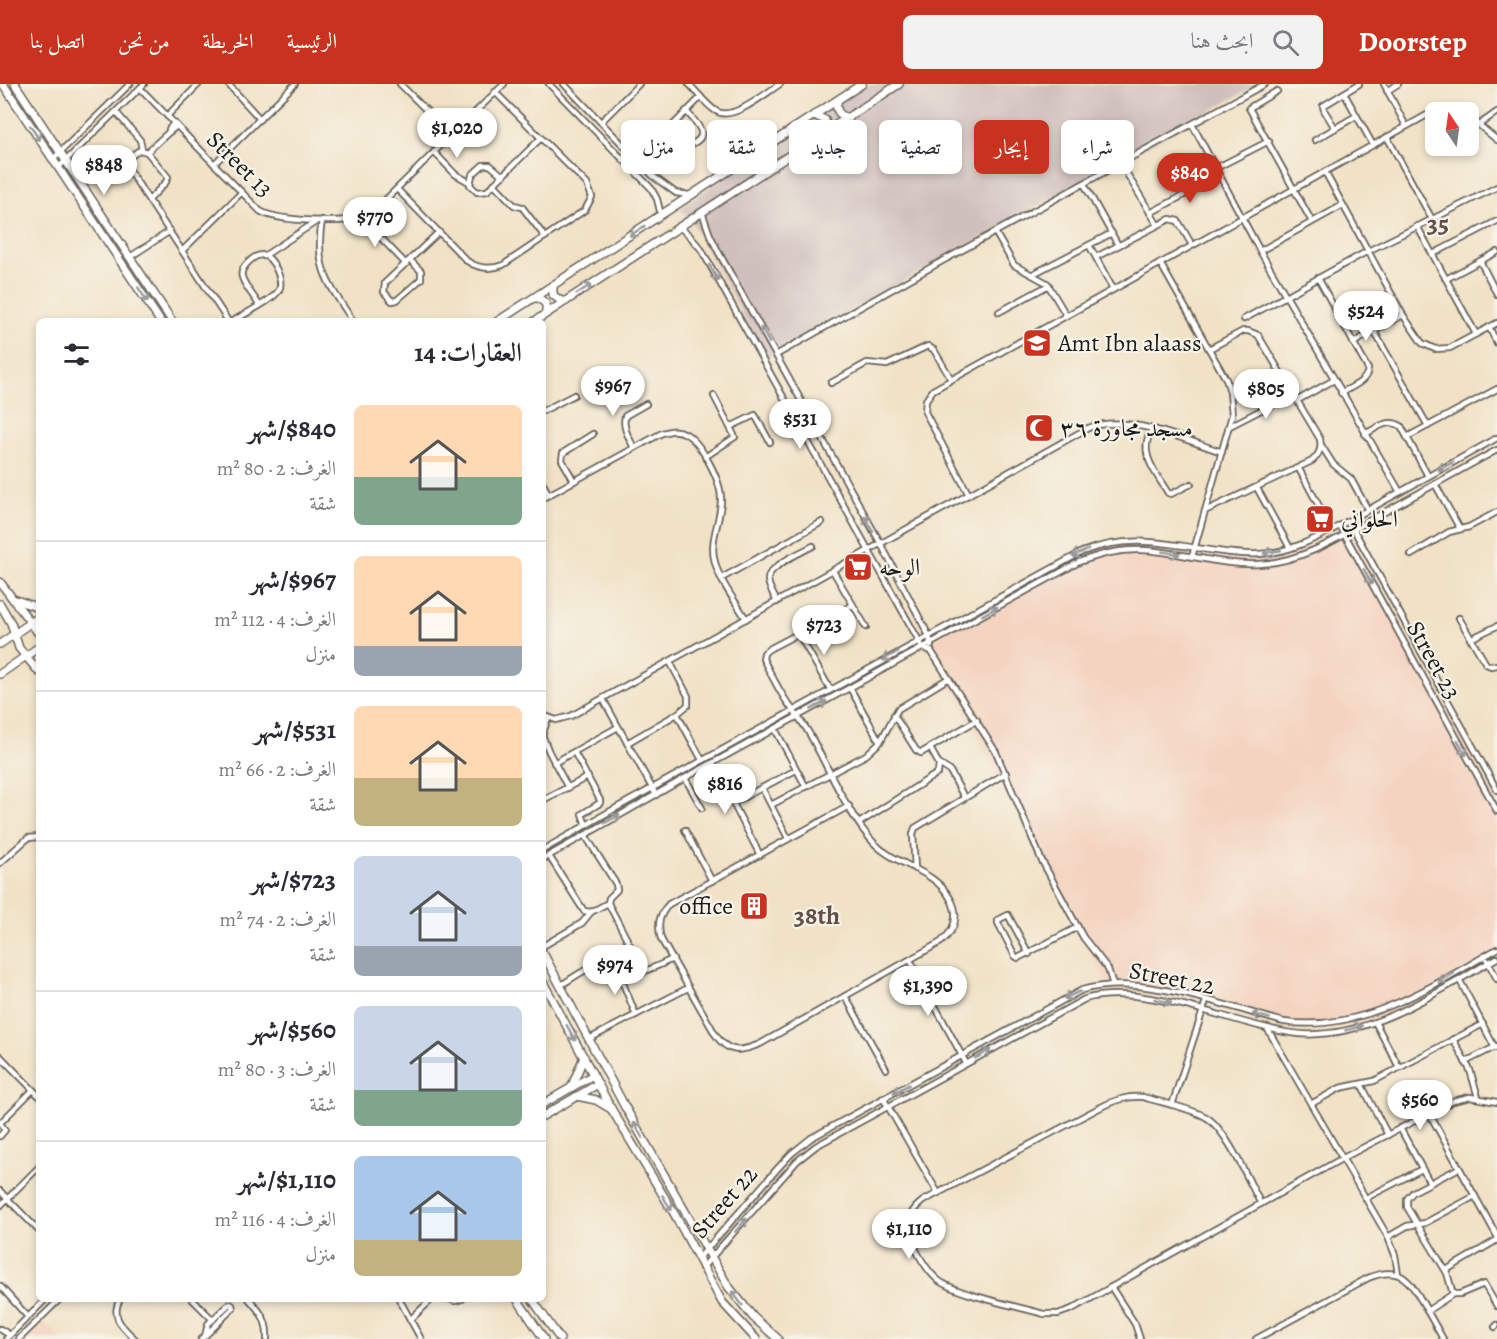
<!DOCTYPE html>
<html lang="ar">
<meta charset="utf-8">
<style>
body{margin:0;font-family:Alegreya,Amiri,serif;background:#f2f2f3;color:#2b2b33;direction:rtl;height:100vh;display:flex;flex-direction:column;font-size:22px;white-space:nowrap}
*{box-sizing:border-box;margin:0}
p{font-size:20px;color:#7c7c81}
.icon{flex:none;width:33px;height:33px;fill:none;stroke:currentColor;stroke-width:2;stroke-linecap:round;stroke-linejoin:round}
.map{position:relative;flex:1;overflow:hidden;direction:ltr}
.side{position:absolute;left:36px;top:234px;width:510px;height:984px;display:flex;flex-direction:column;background:#fff;border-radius:9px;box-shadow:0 3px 9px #0003;direction:rtl}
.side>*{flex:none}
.banner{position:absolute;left:564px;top:36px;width:570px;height:54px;direction:rtl;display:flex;gap:12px}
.needle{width:39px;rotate:347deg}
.fabs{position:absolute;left:1425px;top:18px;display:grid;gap:12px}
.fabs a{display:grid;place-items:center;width:54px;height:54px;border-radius:9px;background:#fff;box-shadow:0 3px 9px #0003;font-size:30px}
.price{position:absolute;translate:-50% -51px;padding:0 14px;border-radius:21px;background:#fff;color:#222;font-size:20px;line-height:39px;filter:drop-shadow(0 2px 3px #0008)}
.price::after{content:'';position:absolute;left:50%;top:36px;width:18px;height:14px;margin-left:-9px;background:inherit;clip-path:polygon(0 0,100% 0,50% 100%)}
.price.active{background:#c8321e;color:#fff}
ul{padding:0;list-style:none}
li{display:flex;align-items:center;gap:18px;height:150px;padding:0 24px}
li+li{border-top:2px solid #e1e1e2}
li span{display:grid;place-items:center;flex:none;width:168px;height:120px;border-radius:9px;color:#555}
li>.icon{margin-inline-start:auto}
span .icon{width:72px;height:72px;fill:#fffc;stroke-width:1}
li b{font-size:26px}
h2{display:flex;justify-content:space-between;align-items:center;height:72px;padding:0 24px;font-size:26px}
.pill{padding:0 21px;border-radius:9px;background:#fff;box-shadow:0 3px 9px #0003;font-size:21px;line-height:54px}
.pill.active{background:#c8321e;color:#fff}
header{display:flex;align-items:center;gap:36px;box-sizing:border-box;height:84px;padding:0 30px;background:#c8321e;color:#fff}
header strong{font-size:28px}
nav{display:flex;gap:33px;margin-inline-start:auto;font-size:21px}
.search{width:420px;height:54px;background:#f2f2f3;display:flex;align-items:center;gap:15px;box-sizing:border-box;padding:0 21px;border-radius:9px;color:#7c7c81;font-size:22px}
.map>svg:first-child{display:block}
.built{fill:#f4d3c0}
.industrial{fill:#d0c0bc}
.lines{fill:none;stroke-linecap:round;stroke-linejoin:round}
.street-casing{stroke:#676158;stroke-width:8}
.secondary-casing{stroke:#676158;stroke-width:10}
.street{stroke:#fff;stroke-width:4.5}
.secondary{stroke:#fff;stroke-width:7}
.oneway{stroke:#999}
.labels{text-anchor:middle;stroke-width:4.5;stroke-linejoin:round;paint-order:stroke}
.street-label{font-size:24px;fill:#1c1c1c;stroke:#f7f3e8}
.poi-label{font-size:24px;fill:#1c1c1c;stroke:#f7f3e8;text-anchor:start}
.neighbourhood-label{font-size:26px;font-weight:bold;fill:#634f47;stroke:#f7f3e8}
</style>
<header>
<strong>Doorstep</strong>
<div class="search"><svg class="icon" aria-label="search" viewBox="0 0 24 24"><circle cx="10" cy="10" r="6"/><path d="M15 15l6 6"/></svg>ابحث هنا</div>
<nav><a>الرئيسية</a><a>الخريطة</a><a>من نحن</a><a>اتصل بنا</a></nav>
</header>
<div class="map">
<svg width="1497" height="1255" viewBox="0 0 1497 1255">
<rect width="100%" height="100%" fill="#f7f3e8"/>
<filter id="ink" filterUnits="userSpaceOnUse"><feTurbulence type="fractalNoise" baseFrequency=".0167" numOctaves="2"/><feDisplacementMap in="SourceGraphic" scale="12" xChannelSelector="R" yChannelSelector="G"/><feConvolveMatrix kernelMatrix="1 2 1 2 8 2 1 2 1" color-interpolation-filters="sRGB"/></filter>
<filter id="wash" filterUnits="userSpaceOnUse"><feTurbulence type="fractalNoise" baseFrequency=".008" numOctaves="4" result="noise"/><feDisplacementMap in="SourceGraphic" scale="24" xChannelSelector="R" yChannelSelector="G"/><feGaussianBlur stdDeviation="1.35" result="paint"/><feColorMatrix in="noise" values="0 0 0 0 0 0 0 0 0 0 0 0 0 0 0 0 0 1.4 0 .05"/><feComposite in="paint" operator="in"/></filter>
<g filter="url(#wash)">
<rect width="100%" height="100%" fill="#f1e2c6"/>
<g class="built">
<polygon points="1347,444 1497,717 1497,870 1402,925 1360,939 1338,942 1294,942 1162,910 1110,905 927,556 1054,486 1099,466 1121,462 1139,461 1257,475 1290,469"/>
<polygon points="37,1232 62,1255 13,1255"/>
</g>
<polygon class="industrial" points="857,0 1259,0 766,273 693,140 680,124"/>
</g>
<g filter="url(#ink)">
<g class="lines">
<g class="street-casing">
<g id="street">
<polyline points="228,0 260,35"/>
<polyline points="400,0 451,51"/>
<polyline points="549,0 651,104 657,115 661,131"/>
<polyline points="564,0 654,93 676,109 689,111"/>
<path d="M 689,0 C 698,9 706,21 716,27 C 732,38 766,9 780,0"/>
<polyline points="1384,0 1406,42"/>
<path d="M 140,4 L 260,127 C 276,137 334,139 354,135 C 363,133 371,128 379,122 L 504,0"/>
<polyline points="1277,7 1249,24 1312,138"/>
<polyline points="1387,7 1398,0"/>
<polyline points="1344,9 1373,61"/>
<path d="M 686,27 C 698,41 713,53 687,62 C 680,60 671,51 672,43 L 673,41 L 701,13"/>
<polyline points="116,28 140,56 142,65"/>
<polyline points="167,32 199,0"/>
<polyline points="1468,32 1497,56"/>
<polyline points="601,38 639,0"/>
<polyline points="174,39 169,45 169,48 177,42"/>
<polyline points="1192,40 1260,167 1400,408"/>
<polyline points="1480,40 1497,28"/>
<polyline points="1335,44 1324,26 1323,22 1359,0"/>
<polyline points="1387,53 1432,135"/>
<polyline points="1315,56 1356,32"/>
<polyline points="147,68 169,48"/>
<polyline points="434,68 455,90 469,98"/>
<polyline points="53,75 130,0"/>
<polyline points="214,80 295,0"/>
<polyline points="1121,80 1157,140"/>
<polyline points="59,83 144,0"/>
<polyline points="1216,84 1269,57"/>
<polyline points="1325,88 1403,231 1422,259 1435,265 1450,264 1497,239"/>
<polyline points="503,92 490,81 483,81 472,91 470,101 477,108 487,107 541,54"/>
<polyline points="494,100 514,121 522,123 545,153"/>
<polyline points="1084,100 1118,161"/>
<path d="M 397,105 L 467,177 C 479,185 490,186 503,181 L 585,126 L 592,113 L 587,100 L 495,8"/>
<path d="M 149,116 L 166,98 L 168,93 L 147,68 L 140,66 C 131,71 126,76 129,86 L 228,237"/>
<polyline points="702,128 710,151 719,169 881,460 929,552 931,562"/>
<polyline points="1150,129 1220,92"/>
<polyline points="361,133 406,180"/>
<path d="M 322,136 C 314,184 328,199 353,237"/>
<polyline points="1417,142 1476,250"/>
<polyline points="679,143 689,151 701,165 923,564 931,567 996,668 1041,775 1083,853 1108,885 1113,901"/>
<polyline points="995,148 1014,181 1047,199 1066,231"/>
<polyline points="1089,161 1113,205"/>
<polyline points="182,167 242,108"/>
<polyline points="1260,167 1343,121"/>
<polyline points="1433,170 1497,137"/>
<polyline points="264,172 317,137"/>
<polyline points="130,173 170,147"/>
<polyline points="1096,173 1170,135 1178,137 1192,161"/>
<polyline points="410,176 421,187 421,195 397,216 392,217 384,208 385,199 439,148"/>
<polyline points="1480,177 1497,210"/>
<polyline points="1160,179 1226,295 1230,308 1232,331 1192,473"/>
<polyline points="1033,190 1112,149"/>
<path d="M 1318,194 L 1368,285 C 1367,298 1351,303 1341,309"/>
<polyline points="1446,195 1497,168"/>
<polyline points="999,228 1049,201"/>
<polyline points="1244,235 1368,167 1497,103"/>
<path d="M 233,237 C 244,230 274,216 279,206 C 284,197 273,172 262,171 C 254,171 239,184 242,193 C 245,203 254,212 259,221"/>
<polyline points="1489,243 1497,259"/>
<polyline points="1374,247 1428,342"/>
<polyline points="1353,259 1403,231"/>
<polyline points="776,271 935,181 1265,0"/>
<polyline points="831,299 867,279 887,281 928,262 934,266 951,295"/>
<polyline points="1298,316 1334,296"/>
<polyline points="543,327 574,311"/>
<polyline points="730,343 755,331 770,358"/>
<polyline points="1228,343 1294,309"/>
<path d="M 1152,346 C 1137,368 1156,389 1168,409 L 1171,410 L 1191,400"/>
<path d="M 1365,350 C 1377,344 1388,334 1401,342 L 1428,392"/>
<polyline points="1407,353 1497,305"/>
<polyline points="1321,361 1333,380 1351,395 1368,426"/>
<path d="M 634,364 C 629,353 622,344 625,332 L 646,320"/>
<polyline points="705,373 735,353 714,312"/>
<polyline points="1299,385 1332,446"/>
<polyline points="574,397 562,376 563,369 593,350"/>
<polyline points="543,400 549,411"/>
<polyline points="1435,400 1460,445"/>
<polyline points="1257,404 1290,464"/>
<path d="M 969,411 L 925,328 L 926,316 L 933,306 L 1427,31 C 1439,25 1450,23 1463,28"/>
<path d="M 543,414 L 662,349 C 669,347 676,345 684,349 C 701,357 721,397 721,415 C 721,436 710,454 714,474 C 718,496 735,516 746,535"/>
<path d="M 1205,427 L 1312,377 C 1319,371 1322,365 1320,355 L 1258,251 L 1248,247 L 1243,247 L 1209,265"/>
<polyline points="1349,437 1497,706"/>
<polyline points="1340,442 1497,727"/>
<polyline points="1411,471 1449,448 1469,443 1497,428"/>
<polyline points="833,487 866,543"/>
<polyline points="722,494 822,438"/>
<path d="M 777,518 C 774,511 768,503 768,495 C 768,482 802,468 813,462"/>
<polyline points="1459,534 1486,580 1491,582 1497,581"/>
<polyline points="798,549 830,605"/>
<polyline points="1470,555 1497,542"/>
<polyline points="850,604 880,658"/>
<polyline points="603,615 656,711"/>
<polyline points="677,630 702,676"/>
<path d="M 543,631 L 556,636 L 571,632 L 1088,344 C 1128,329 1182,355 1222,368"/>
<polyline points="894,631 916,666 921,669 977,636"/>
<polyline points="775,645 806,703"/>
<polyline points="543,649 548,634"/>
<polyline points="543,653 549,668 568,704"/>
<polyline points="627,659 677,630 688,621 688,612 670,578"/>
<polyline points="574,668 600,716 600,719 582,730 586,741"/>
<polyline points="554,679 618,643"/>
<polyline points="712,679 760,771"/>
<polyline points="939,680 950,687 964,713"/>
<polyline points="685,694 702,724"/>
<polyline points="762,704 788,754"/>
<polyline points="543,716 588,693"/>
<polyline points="733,719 796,686"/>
<polyline points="771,721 866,671 880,658 898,625 949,594"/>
<path d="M 849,722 L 669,820 C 659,831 657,840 661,855 L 715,950 C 728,970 740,968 760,960 L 941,858 C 955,846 960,831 950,814 C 934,785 896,782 874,759 C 849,733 827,681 809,649 C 802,637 793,627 785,615 C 777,603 770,588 763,575 L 764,569 L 769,565 L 853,521"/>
<polyline points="859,739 938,689 939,680 930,664"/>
<polyline points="685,746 712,797"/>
<polyline points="585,751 616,800 617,806 609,814 608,819 644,888"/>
<path d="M 543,766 L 607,729 L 1082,468 C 1131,449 1167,460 1217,467 C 1231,469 1245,471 1259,470 C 1285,469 1309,458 1332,446 L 1497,354"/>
<polyline points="549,772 584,827 591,828 608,819"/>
<path d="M 543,775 L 685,694 L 1079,478 C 1099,471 1119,465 1141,466 C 1180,467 1219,482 1259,480 C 1304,478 1343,451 1381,430 C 1420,409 1458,387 1497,366"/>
<polyline points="0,779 28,754 39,753"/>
<polyline points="915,785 913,750 915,744 1006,689"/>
<polyline points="543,862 582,839 591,828"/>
<polyline points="1029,870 1008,831 998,836 998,839 1015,872 1018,874 1078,843"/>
<polyline points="910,876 966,979"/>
<polyline points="1487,876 1497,895"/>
<polyline points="617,885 636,931"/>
<polyline points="1459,895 1495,964"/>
<path d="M 561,901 C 572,895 586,883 599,881 C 609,880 618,887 627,888 C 643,891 658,881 673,875"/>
<polyline points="845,912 886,985"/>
<polyline points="1375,938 1399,983"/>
<polyline points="1267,944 1388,1153 1395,1171 1398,1190"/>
<polyline points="589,955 688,904"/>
<polyline points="1453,955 1470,986 1478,1013"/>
<polyline points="0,972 39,1012"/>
<polyline points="1465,978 1497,962"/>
<polyline points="1361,1000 1388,1051"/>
<polyline points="883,1014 938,1109"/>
<polyline points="1311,1020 1340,1004 1374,997 1483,940"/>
<polyline points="1172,1021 1206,917"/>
<polyline points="1429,1029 1497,1152"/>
<polyline points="0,1039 33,1006"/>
<polyline points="0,1039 5,1046 0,1052"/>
<polyline points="1400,1044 1430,1099"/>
<polyline points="0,1107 39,1147"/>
<polyline points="1366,1114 1422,1085"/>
<path d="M 1261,1120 C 1249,1098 1227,1046 1206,1033 C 1188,1023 1163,1019 1143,1013 C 1127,1012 1115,1016 1101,1023 L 923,1117 C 911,1126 905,1138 910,1153 C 916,1167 926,1186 938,1196 C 955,1210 1020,1223 1044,1230 L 1058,1230 L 1072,1225 L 1343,1074 L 1453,1017 L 1470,1013 L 1497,1018"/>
<polyline points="0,1122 39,1083"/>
<polyline points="1388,1153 1407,1142 1425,1139 1475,1112"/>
<path d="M 698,1175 L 778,1084 L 791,1070 L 811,1054 L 1082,906 C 1142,889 1225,922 1284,938 C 1363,949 1432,902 1497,865"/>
<path d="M 702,1184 L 797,1077 L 816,1062 L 1085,915 C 1135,901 1205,928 1255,941 C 1275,946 1296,952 1318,950 C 1383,947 1441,905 1497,874"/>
<polyline points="1447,1189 1407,1123 1407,1115 1413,1108 1459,1084"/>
<polyline points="0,1202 28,1233"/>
<polyline points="1111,1203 1135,1240 1140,1255"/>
<polyline points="1453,1210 1460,1210 1484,1200 1497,1222"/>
<path d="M 120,1215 C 110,1233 122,1243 135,1255"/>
<polyline points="192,1215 213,1236"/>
<path d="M 249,1215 C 261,1228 268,1237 267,1255"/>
<polyline points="399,1215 421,1255"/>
<polyline points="449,1215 455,1217 462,1215"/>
<polyline points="1427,1227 1453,1210 1447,1189 1448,1185 1497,1156"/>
<polyline points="410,1236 432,1215"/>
<polyline points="1495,1243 1497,1241"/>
<polyline points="0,1245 10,1251"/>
<polyline points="6,1255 46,1215"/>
<polyline points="19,1255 60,1215"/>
<polyline points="201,1255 205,1252 233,1224 232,1221 229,1220 208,1240 205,1252"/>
<path d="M 1256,1255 L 1368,1194 C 1400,1181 1409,1195 1424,1221 C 1430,1232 1437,1244 1443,1255"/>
</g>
</g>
<g class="secondary-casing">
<g id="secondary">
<polyline points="3,0 160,237"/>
<polyline points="15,0 172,237"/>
<path d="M 838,16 C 834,25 839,32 849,34"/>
<polyline points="814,31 825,36 827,47"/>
<polyline points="553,202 553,211 561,217 566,217"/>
<polyline points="534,214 539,214 546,220 546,229"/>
<polyline points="498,237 862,0"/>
<polyline points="535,237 899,0"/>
<polyline points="0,498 39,550"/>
<polyline points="16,516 39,524"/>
<polyline points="0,520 11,539 19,564 39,588"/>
<polyline points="0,560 39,533"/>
<polyline points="0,590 39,563"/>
<polyline points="543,869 625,1023 728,1202 753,1233 778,1255"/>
<polyline points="543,898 612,1026 675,1131 722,1218 756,1255"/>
<polyline points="571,1004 584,973"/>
<polyline points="577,1012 596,1016 611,1025"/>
<polyline points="543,1020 593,991"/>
<polyline points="543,1032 598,1000"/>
<polyline points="517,1215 544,1255"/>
<polyline points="532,1215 560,1255"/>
</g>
</g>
<use href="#street" class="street"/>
<use href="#secondary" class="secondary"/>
</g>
<defs><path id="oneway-shaft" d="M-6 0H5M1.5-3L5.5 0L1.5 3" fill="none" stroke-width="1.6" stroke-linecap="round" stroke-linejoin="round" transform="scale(1.5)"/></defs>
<g class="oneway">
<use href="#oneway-shaft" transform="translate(35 49) rotate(56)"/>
<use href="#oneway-shaft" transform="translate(637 147) rotate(147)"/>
<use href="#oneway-shaft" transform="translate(714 189) rotate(61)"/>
<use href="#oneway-shaft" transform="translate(584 205) rotate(-33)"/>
<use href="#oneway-shaft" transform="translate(143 211) rotate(57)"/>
<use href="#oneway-shaft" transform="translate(765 251) rotate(-119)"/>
<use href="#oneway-shaft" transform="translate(1446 382) rotate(151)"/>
<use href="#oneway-shaft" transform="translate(869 440) rotate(-120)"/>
<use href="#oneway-shaft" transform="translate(1272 468) rotate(169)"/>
<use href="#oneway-shaft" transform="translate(1080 469) rotate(157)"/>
<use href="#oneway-shaft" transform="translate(1171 469) rotate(9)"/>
<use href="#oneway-shaft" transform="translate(1368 493) rotate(61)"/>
<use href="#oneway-shaft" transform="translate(990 527) rotate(-29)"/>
<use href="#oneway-shaft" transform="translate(890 572) rotate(151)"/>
<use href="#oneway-shaft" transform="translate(819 621) rotate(-29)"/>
<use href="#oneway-shaft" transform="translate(1462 664) rotate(61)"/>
<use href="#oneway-shaft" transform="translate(612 735) rotate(-29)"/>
<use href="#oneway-shaft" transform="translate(1446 894) rotate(150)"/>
<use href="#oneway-shaft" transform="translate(1072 911) rotate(155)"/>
<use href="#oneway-shaft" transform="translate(1163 917) rotate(13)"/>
<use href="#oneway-shaft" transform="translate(1261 932) rotate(-165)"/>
<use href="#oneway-shaft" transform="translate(1354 944) rotate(-15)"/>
<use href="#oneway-shaft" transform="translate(571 949) rotate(61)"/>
<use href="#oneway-shaft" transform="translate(983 970) rotate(-29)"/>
<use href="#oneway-shaft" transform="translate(901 1005) rotate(151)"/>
<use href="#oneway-shaft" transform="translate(638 1046) rotate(-120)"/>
<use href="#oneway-shaft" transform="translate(667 1119) rotate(59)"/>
<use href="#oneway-shaft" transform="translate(741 1141) rotate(-49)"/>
<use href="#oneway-shaft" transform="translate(737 1214) rotate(-127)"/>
</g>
</g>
<defs>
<g id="school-square" transform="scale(1.5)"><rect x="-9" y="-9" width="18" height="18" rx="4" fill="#c8321e" stroke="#f7f3e8"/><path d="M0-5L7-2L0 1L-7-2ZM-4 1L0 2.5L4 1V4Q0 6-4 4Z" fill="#fff"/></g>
<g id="mosque-square" transform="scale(1.5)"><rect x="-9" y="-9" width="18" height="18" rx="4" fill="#c8321e" stroke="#f7f3e8"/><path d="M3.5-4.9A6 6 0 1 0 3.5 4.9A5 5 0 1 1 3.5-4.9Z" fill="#fff"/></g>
<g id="supermarket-square" transform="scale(1.5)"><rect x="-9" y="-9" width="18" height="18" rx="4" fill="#c8321e" stroke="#f7f3e8"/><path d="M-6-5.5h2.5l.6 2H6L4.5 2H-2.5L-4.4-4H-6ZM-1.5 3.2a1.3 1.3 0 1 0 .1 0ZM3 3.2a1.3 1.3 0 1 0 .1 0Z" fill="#fff"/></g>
<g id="building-square" transform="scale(1.5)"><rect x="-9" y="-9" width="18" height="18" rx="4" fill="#c8321e" stroke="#f7f3e8"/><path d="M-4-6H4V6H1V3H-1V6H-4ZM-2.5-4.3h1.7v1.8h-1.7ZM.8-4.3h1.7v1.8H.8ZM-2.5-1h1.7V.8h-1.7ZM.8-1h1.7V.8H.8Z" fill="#fff"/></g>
</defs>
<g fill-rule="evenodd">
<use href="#school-square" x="1037" y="259"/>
<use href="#mosque-square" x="1039" y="344"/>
<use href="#supermarket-square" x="1320" y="435"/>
<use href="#supermarket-square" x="858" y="483"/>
<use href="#building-square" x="754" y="822"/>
</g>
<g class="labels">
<g class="street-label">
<text transform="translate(240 80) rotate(45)" y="8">Street 13</text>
<text transform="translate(1434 576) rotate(61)" y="8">Street 23</text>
<text transform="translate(1172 894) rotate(11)" y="8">Street 22</text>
<text transform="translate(724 1118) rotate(-49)" y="8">Street 22</text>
</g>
<g class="poi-label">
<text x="1058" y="267">Amt Ibn alaass</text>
<text x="1060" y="352">مسجد مجاورة ٣٦</text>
<text x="1341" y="443">الحلواني</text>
<text x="879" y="491">الوحه</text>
<text x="733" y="830" text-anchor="end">office</text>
</g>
<g class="neighbourhood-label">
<text x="1438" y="148">35</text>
<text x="817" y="840">38th</text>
</g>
</g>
</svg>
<div class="fabs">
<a><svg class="needle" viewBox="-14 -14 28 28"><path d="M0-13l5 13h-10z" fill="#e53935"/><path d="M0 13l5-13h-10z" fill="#7c7c81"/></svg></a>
</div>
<b class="price" style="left:457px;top:75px">$1,020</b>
<b class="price" style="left:104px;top:112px">$848</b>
<b class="price active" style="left:1190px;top:120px">$840</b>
<b class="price" style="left:375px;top:164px">$770</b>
<b class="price" style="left:1366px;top:258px">$524</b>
<b class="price" style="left:613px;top:333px">$967</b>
<b class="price" style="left:1266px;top:336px">$805</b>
<b class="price" style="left:800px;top:366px">$531</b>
<b class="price" style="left:824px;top:572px">$723</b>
<b class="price" style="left:725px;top:731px">$816</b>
<b class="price" style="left:615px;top:912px">$974</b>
<b class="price" style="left:928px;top:933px">$1,390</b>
<b class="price" style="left:1420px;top:1047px">$560</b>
<b class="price" style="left:909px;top:1176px">$1,110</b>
<div class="banner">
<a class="pill">شراء</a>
<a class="pill active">إيجار</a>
<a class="pill">تصفية</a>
<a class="pill">جديد</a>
<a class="pill">شقة</a>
<a class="pill">منزل</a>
</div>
<section class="side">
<h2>العقارات: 14<svg class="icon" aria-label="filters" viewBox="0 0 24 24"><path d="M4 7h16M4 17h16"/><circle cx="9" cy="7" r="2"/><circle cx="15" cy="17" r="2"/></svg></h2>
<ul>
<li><span style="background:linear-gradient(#ffd9b3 60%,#7fa58c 0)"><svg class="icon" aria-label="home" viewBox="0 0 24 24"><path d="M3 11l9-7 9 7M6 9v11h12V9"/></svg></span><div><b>$840/شهر</b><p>الغرف: 2 · 80 m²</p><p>شقة</p></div></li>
<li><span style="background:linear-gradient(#ffd9b3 75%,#9aa5b1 0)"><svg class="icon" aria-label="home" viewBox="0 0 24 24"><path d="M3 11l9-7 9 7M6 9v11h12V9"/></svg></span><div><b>$967/شهر</b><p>الغرف: 4 · 112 m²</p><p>منزل</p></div></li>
<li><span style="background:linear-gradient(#ffd9b3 60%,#c2b280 0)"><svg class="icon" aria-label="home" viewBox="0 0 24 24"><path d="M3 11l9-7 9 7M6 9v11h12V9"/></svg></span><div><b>$531/شهر</b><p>الغرف: 2 · 66 m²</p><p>شقة</p></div></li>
<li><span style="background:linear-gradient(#c9d6e8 75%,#9aa5b1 0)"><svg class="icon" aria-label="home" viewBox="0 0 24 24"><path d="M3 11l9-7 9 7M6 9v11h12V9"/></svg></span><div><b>$723/شهر</b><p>الغرف: 2 · 74 m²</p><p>شقة</p></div></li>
<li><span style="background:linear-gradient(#c9d6e8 70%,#7fa58c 0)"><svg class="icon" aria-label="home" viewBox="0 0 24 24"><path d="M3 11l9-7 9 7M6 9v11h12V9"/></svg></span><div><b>$560/شهر</b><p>الغرف: 3 · 80 m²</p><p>شقة</p></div></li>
<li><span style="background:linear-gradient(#a9c7e8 70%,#c2b280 0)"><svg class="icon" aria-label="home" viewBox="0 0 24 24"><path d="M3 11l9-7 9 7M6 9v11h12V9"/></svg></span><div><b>$1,110/شهر</b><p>الغرف: 4 · 116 m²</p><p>منزل</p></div></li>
</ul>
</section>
</div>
